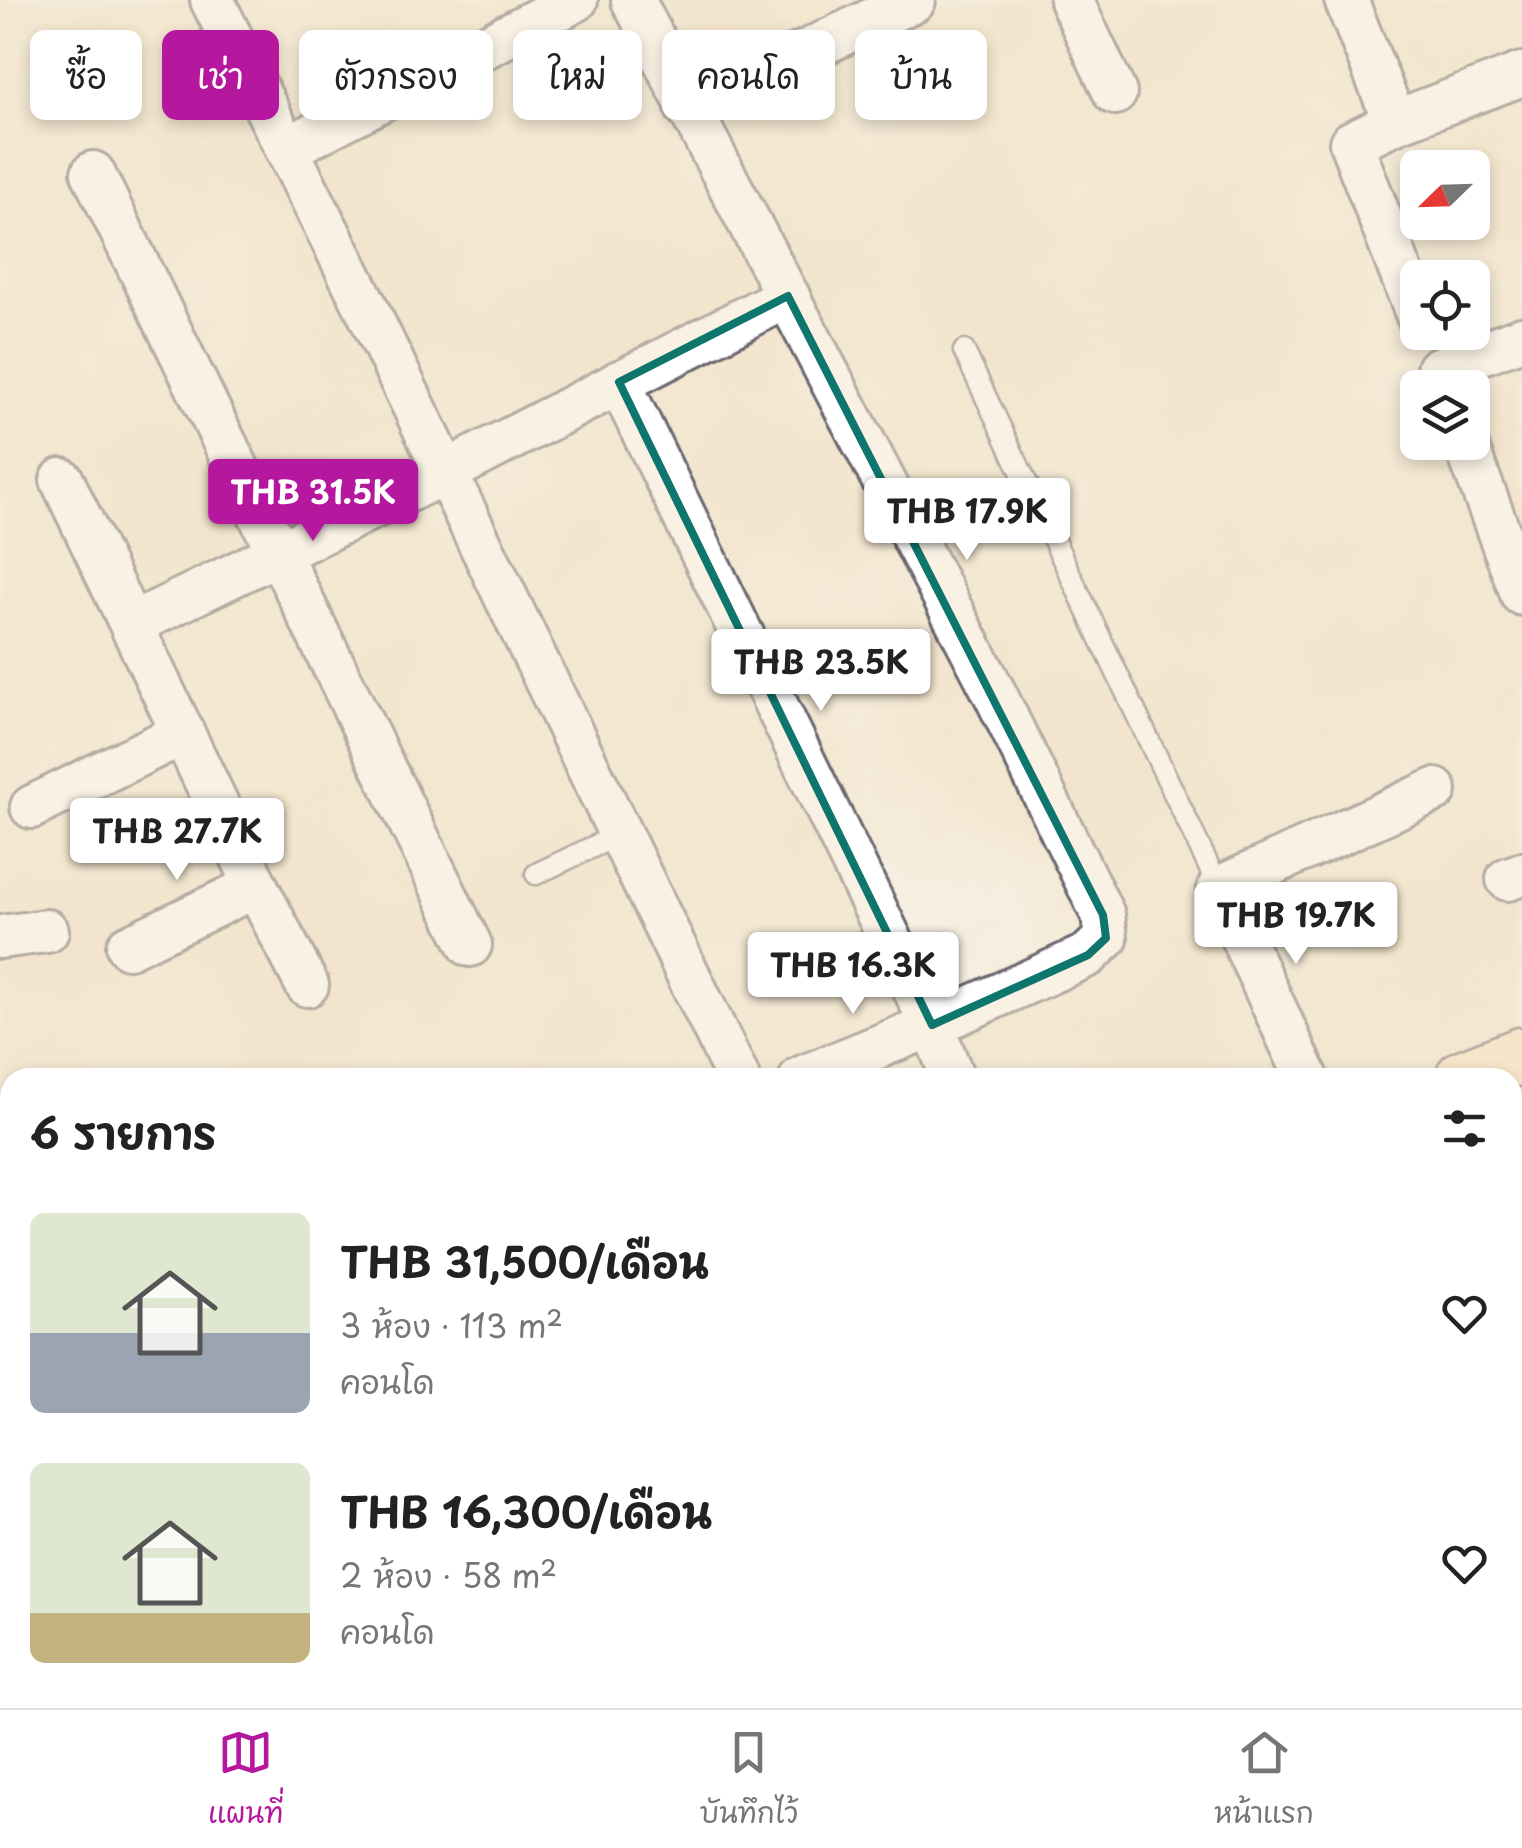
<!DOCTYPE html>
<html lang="th">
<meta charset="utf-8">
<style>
body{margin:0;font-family:"Playpen Sans","Playpen Sans Thai",sans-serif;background:#f2f2f2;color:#222;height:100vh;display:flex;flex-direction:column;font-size:38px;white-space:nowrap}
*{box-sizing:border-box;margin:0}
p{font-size:32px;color:#767676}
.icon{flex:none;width:55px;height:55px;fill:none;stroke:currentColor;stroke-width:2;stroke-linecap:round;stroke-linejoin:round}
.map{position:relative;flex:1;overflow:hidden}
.details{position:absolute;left:0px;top:1068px;width:1522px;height:642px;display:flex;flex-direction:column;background:#fff;border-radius:30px 30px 0 0;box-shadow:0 5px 15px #0003}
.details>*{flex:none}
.hud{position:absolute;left:30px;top:30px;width:1000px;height:90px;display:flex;gap:20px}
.needle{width:65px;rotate:247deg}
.fabs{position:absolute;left:1400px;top:150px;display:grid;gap:20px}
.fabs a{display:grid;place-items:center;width:90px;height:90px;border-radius:15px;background:#fff;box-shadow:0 5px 15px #0003;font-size:50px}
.price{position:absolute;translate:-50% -85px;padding:0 22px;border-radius:10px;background:#fff;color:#222;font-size:32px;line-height:65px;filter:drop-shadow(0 2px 5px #0008)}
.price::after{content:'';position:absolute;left:50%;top:60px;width:30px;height:22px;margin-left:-15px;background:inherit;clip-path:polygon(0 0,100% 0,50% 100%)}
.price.on{background:#b5179e;color:#fff}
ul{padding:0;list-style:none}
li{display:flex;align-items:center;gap:30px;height:250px;padding:0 30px}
li span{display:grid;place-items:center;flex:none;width:280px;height:200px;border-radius:15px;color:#555}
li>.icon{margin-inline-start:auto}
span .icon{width:120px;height:120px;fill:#fffc;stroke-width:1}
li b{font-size:42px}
h2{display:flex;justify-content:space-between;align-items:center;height:120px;padding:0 30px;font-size:42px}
.tag{padding:0 35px;border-radius:15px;background:#fff;box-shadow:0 5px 15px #0003;font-size:35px;line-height:90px}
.tag.on{background:#b5179e;color:#fff}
.menu{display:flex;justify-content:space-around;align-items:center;height:140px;border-top:2px solid #e0e0e0;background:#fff;font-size:28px;color:#767676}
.menu a{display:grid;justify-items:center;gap:5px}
.menu .on{color:#b5179e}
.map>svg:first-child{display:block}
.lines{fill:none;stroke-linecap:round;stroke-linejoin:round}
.service-casing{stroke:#6b666e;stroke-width:25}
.minor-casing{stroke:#6b666e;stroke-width:48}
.secondary-casing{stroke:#6b666e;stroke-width:60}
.service{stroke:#fff;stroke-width:20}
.minor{stroke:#fff;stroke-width:42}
.secondary{stroke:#fde5c5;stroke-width:55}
.marked{fill:none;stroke:#0f766e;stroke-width:8;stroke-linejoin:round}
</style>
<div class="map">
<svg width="1522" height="1708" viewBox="0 0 1522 1708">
<rect width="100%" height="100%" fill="#f7f3e8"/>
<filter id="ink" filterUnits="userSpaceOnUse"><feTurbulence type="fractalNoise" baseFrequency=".01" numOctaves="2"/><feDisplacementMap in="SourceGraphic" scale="20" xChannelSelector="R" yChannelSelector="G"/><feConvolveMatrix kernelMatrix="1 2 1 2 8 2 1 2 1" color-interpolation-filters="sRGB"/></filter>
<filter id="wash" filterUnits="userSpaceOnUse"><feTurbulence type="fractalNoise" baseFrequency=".0048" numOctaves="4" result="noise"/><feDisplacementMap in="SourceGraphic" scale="40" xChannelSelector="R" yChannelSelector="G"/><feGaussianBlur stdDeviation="2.25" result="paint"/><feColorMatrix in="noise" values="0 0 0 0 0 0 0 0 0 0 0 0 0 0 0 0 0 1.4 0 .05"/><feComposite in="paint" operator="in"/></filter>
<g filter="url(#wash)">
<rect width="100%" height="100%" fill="#f3e5cd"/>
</g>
<g filter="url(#ink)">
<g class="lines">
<g class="service-casing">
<g id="service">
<polyline points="964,351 1219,888"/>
<polyline points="536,874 620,834"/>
<polyline points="433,1700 436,1708"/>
</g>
</g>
<g class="minor-casing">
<g id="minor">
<polyline points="212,0 364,303 738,1078"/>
<polyline points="633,0 996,696 1103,915 1106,938 1088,955 932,1025 801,1078"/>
<polyline points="1071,0 1115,93"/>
<polyline points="1346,0 1395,122"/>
<polyline points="687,108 914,0"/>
<polyline points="288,148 576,0"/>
<polyline points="93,173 470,945"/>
<polyline points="1418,316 1351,143 1395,122 1522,74"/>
<polyline points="1438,369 1522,338"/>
<polyline points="619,382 932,1025 953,1078"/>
<polyline points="1465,442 1522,594"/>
<polyline points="62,480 256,886 307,985"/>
<polyline points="132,624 446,472 788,296"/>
<polyline points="32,807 183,733"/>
<polyline points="1508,879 1522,874"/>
<polyline points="0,937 47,931"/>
<polyline points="128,947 256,886"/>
<polyline points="1307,1078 1219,888 1435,790"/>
<polyline points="1512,1238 1522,1265"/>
<polyline points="1512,1511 1522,1528"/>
</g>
</g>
<g class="secondary-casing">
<g id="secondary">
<polyline points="1463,1078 1522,1055"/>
<polyline points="0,1641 10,1638"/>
</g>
</g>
<use href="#service" class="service"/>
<use href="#minor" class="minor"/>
<use href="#secondary" class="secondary"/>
</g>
</g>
<path d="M0 0H1522V1708H0ZM 788,296 L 1103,915 L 1106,938 L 1088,955 L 932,1025 L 619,382 Z" fill="#f3e5cd" fill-opacity=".55" fill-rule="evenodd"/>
<path class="marked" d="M 788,296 L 1103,915 L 1106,938 L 1088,955 L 932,1025 L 619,382 Z"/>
</svg>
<div class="fabs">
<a><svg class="needle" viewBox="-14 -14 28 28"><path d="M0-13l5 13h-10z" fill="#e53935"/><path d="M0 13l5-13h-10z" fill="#767676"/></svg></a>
<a><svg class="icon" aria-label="locate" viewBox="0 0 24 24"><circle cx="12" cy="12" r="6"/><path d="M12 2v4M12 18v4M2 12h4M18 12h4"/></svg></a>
<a><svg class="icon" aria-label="layers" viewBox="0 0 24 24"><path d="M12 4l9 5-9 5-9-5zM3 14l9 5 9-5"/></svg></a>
</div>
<b class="price on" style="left:313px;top:544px">THB 31.5K</b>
<b class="price" style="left:967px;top:563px">THB 17.9K</b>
<b class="price" style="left:821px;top:714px">THB 23.5K</b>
<b class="price" style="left:177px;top:883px">THB 27.7K</b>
<b class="price" style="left:1296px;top:967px">THB 19.7K</b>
<b class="price" style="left:853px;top:1017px">THB 16.3K</b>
<div class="hud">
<a class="tag">ซื้อ</a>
<a class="tag on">เช่า</a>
<a class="tag">ตัวกรอง</a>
<a class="tag">ใหม่</a>
<a class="tag">คอนโด</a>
<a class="tag">บ้าน</a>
</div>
<section class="details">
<h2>6 รายการ<svg class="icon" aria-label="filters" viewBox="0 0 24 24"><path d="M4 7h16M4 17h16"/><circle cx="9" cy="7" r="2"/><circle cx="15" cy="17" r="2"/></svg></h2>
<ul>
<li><span style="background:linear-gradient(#dfe7d0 60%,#9aa5b1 0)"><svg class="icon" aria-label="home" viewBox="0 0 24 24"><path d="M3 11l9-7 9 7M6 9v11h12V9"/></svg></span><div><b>THB 31,500/เดือน</b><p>3 ห้อง · 113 m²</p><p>คอนโด</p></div><svg class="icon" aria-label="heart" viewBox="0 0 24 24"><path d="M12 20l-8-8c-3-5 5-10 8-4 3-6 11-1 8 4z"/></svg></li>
<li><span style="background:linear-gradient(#dfe7d0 75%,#c2b280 0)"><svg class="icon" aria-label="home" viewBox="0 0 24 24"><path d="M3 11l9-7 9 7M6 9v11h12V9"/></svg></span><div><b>THB 16,300/เดือน</b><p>2 ห้อง · 58 m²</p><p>คอนโด</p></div><svg class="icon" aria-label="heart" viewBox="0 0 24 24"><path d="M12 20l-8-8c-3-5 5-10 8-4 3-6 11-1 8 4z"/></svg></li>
</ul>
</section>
</div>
<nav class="menu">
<a class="on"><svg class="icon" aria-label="map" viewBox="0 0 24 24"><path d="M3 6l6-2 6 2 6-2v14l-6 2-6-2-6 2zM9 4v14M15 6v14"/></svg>แผนที่</a>
<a><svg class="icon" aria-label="saved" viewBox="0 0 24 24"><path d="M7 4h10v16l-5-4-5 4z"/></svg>บันทึกไว้</a>
<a><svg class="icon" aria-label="home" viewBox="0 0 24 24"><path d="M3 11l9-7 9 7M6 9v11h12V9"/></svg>หน้าแรก</a>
</nav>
